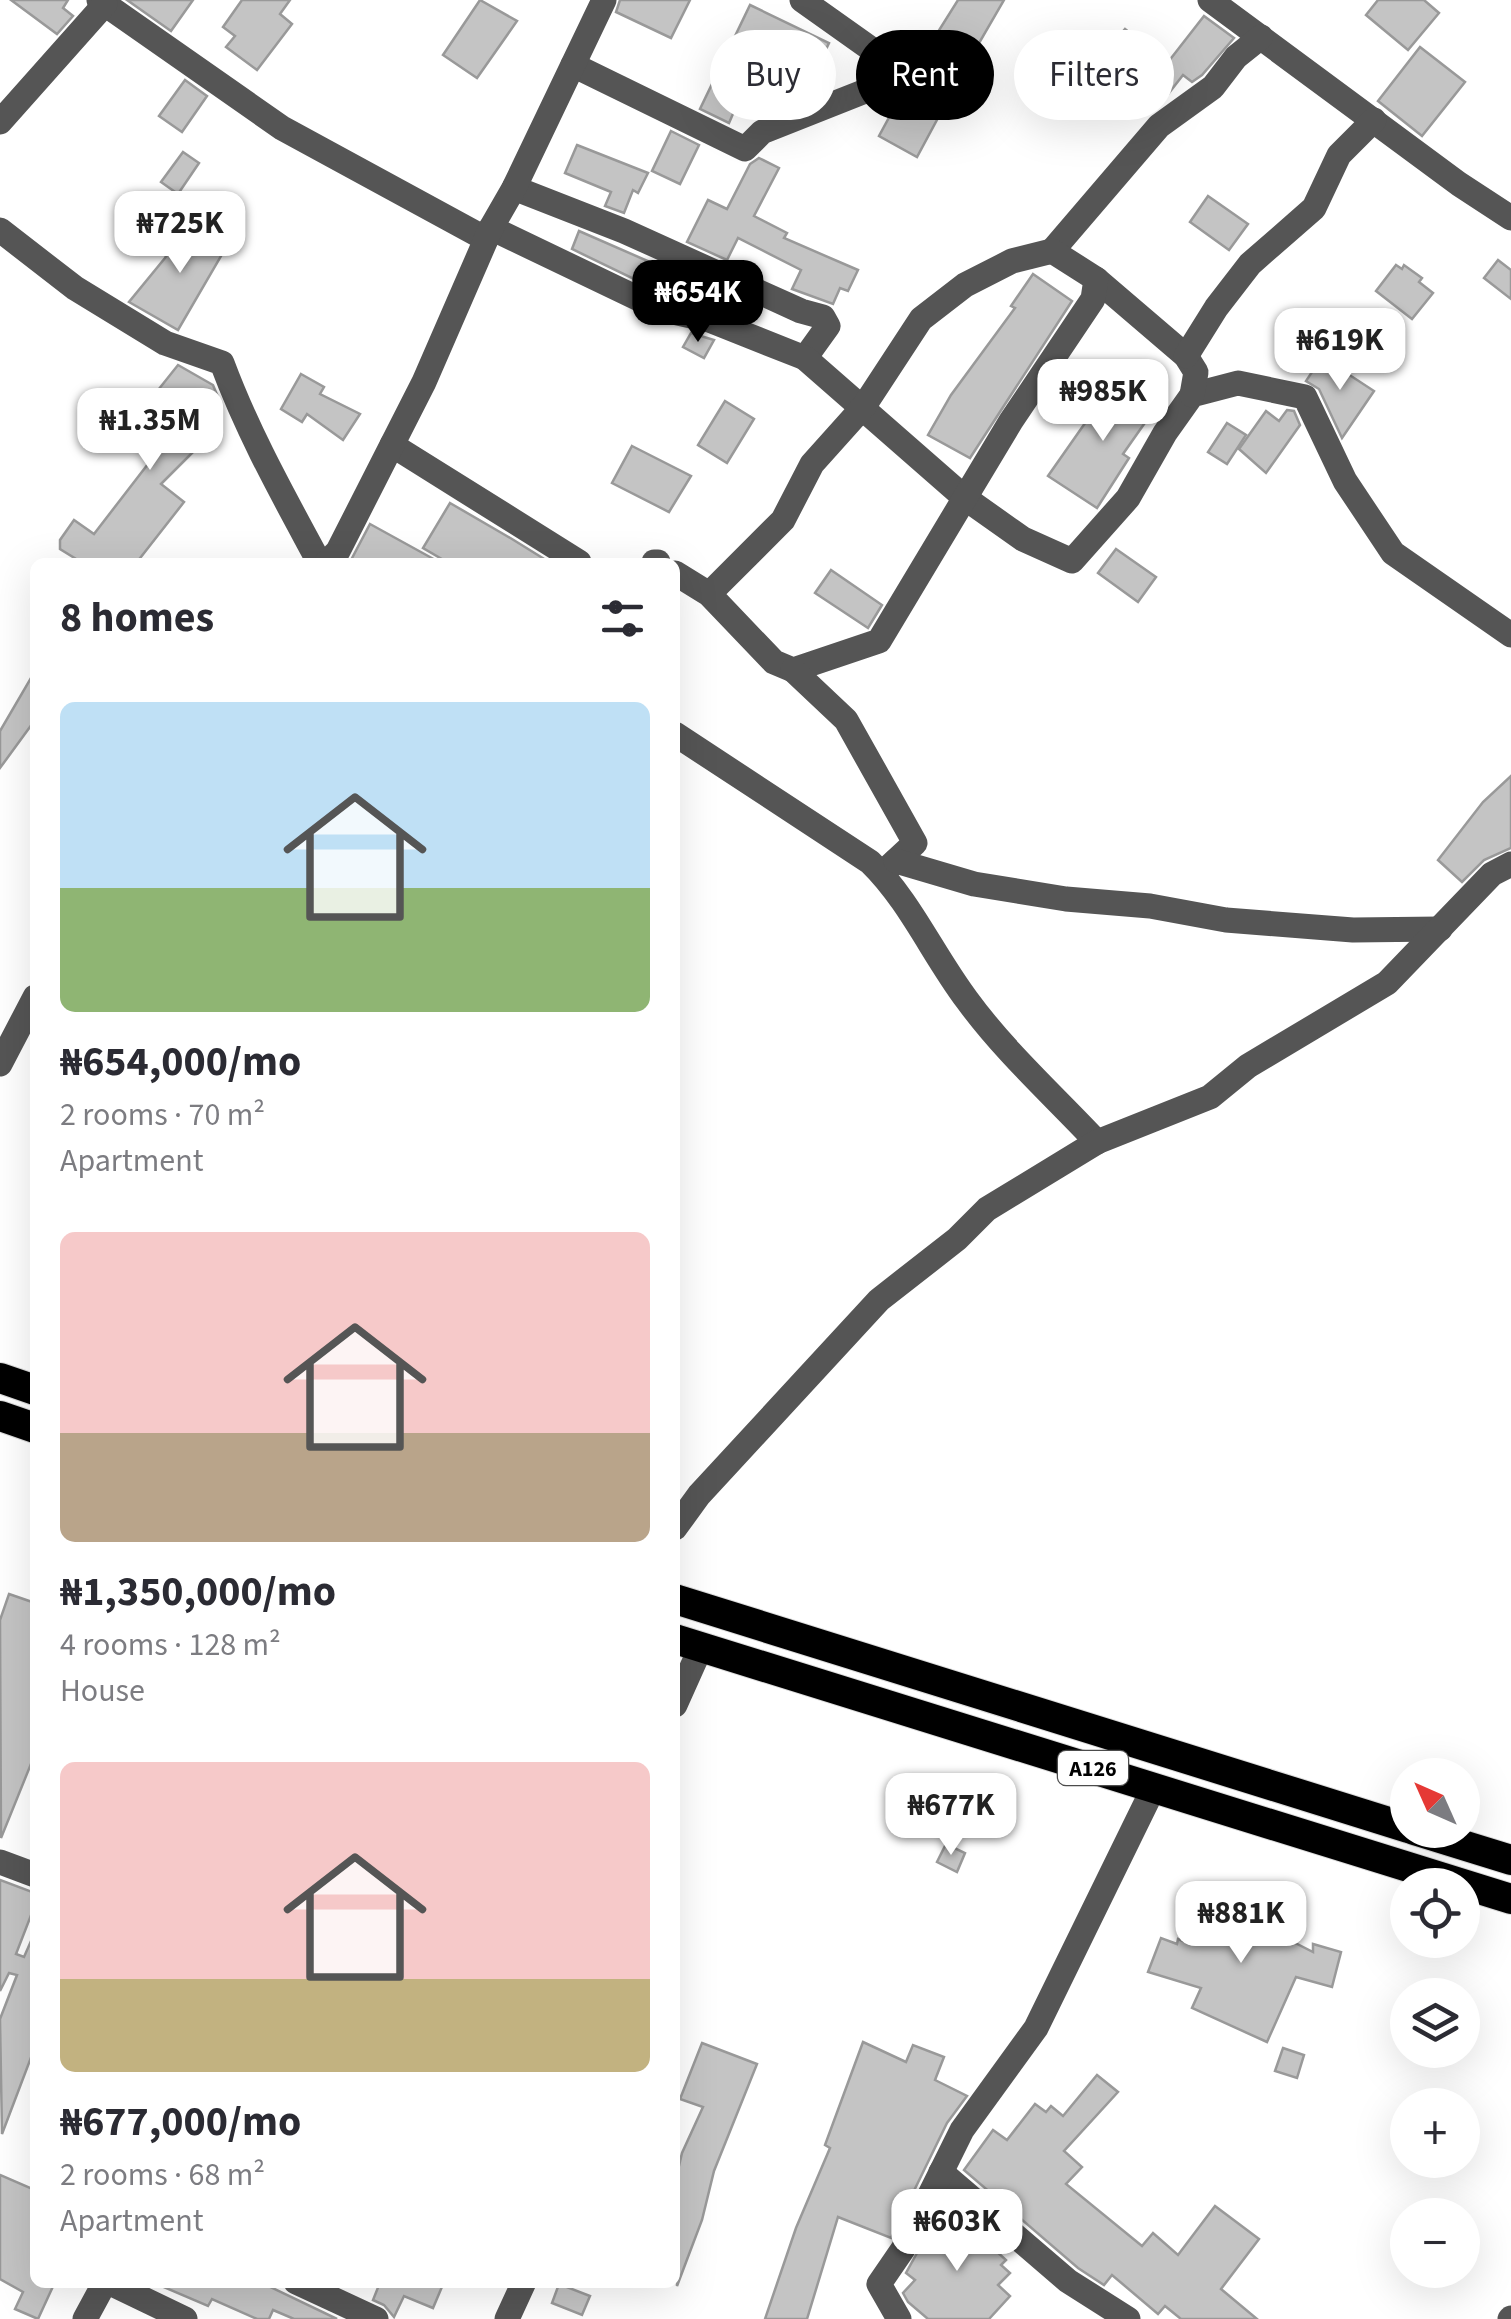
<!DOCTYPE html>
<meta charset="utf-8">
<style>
body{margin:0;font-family:"Source Sans 3",sans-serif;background:#f7f7f7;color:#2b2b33;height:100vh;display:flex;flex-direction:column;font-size:38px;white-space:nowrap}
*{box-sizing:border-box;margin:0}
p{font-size:32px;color:#7c7c81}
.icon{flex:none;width:55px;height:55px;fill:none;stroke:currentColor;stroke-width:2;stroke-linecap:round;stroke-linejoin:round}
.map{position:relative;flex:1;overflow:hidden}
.details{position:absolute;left:30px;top:558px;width:650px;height:1730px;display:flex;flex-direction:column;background:#fff;border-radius:15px;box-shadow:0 10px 40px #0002}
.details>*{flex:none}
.hud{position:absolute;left:710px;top:30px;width:650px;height:90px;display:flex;gap:20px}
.needle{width:65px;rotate:315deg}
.fabs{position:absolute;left:1390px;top:1758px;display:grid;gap:20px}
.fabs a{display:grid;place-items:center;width:90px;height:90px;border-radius:50%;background:#fff;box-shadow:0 10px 40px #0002;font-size:50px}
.price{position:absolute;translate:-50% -85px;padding:0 22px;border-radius:20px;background:#fff;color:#222;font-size:32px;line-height:65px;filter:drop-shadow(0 2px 5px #0008)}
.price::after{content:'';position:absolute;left:50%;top:60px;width:30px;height:22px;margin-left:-15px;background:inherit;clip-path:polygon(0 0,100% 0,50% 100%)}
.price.current{background:#000;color:#fff}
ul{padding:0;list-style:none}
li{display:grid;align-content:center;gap:20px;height:530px;padding:0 30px}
li span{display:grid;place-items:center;height:310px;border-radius:15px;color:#555}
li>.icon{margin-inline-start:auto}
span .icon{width:180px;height:180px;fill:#fffc;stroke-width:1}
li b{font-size:42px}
h2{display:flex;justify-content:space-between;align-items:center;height:120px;padding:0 30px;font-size:42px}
.tag{padding:0 35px;border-radius:45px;background:#fff;box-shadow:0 10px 40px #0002;font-size:35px;line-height:90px}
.tag.current{background:#000;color:#fff}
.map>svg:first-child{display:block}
.building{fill:#c4c4c4;stroke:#999;stroke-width:2.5}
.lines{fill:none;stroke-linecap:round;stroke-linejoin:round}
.highway-casing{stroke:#dbdbdb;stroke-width:32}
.minor{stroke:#555;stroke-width:25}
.highway{stroke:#000;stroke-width:30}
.labels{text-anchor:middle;stroke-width:9;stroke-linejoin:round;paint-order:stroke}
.shield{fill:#fff;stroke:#4c4c4c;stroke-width:2.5}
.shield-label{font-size:22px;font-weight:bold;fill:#000}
</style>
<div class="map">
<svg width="1511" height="2319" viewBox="0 0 1511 2319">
<rect width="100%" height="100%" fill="#fff"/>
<g class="building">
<polygon points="11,0 68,0 63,8 73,16 57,34"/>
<polygon points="127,0 193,0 171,31"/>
<polygon points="242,0 290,0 280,14 292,24 257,70 226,47 235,36 223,27"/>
<polygon points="480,0 517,21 477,78 443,55"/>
<polygon points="620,0 690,0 671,38 616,12"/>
<polygon points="958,0 1004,0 971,57 936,35"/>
<polygon points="1378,0 1424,0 1439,13 1408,50 1366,15"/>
<polygon points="750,5 829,43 803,97 751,72 729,123 700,109"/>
<polygon points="1204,16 1234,38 1202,75 1192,82 1183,75 1162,102 1147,89"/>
<polygon points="1125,29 1144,44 1126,73 1103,55"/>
<polygon points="1420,47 1465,82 1422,136 1378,101"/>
<polygon points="185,80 207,96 182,132 159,116"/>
<polygon points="911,85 946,103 917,157 879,136 905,88"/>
<polygon points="671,131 699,145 680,184 652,171"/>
<polygon points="577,145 648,173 638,193 633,190 624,213 605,206 611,192 565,173"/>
<polygon points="183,152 199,163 178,194 161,182"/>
<polygon points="759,158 779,168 754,216 787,233 784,238 858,270 848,291 840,288 833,304 792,289 801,270 738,238 727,260 687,242 708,200 727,209 750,164"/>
<polygon points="1208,196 1248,224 1229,250 1190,222"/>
<polygon points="188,221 228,244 178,330 129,302 165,258"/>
<polygon points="579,231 746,304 741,315 713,304 665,294 572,249"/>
<polygon points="1498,260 1511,270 1511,299 1484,278"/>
<polygon points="1396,265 1402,269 1404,265 1422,278 1419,282 1433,293 1412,319 1376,291"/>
<polygon points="1033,274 1072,301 970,458 928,435 951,395 1015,308 1011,306"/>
<polygon points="691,333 714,340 704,358 683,347"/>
<polygon points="1322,357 1374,391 1342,438 1319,389 1306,381"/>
<polygon points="178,365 213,385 220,402 197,439 202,443 161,484 184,502 137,562 81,562 60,549 60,540 74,520 94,534 158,451 127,429"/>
<polygon points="301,374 324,387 320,394 360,414 343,440 307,414 302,422 281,409"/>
<polygon points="1116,379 1156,407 1123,454 1129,458 1097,508 1048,476"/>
<polygon points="725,401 754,419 727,463 698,445"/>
<polygon points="1287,410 1294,411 1300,425 1266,473 1239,449 1266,411 1279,421"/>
<polygon points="1227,423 1246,435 1227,464 1208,452"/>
<polygon points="632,446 691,476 669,512 612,483"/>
<polygon points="450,503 512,539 549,562 447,562 423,548"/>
<polygon points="370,524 439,562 350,562"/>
<polygon points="1116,549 1156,577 1138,602 1098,573"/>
<polygon points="831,570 882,605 868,628 815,593"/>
<polygon points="35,671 35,720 0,768 0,731"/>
<polygon points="1511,776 1511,848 1484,860 1462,882 1438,860 1483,802"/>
<polygon points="9,1594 35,1603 35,1754 1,1838 0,1620"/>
<polygon points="946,1844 965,1853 957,1872 937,1862"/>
<polygon points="0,1880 35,1893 35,1905 16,1954 24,1957 35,1932 35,2047 2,2134 0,2019 17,1975 9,1973 0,1991"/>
<polygon points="1228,1895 1270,1915 1264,1927 1313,1952 1313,1944 1341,1952 1332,1987 1296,1977 1267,2042 1192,2008 1201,1988 1148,1972 1161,1938 1177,1944 1178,1939 1183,1941 1206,1897 1223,1906"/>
<polygon points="863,2042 906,2062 913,2045 944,2057 935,2080 967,2096 947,2123 891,2238 838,2217 807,2319 765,2319 796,2228 830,2148 825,2145"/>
<polygon points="702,2043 757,2064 714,2171 702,2220 677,2286 675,2183 682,2153 703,2107 680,2099"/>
<polygon points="1283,2048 1304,2055 1297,2078 1275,2071"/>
<polygon points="1097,2075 1118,2092 1064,2151 1082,2167 1066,2184 1142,2246 1153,2233 1178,2255 1215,2206 1259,2239 1221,2289 1257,2319 1181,2319 1165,2306 1158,2314 1112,2275 1104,2285 1078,2268 964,2170 993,2130 1007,2140 1035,2104 1046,2112 1051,2106 1063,2116"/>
<polygon points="0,2175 35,2190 35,2282 55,2282 38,2319 15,2309 23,2292 0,2279"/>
<polygon points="963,2212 988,2234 984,2240 1006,2260 1001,2265 1010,2273 998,2285 1010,2296 989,2319 928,2319 908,2302 903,2293 915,2280 906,2273 937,2217 952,2228"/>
<polygon points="152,2282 260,2282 337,2319 294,2319 273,2310 269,2319 257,2319 212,2299 208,2306"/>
<polygon points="373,2282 444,2282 433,2308 404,2296 394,2317 384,2305 373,2300 379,2285"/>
<polygon points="559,2284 590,2296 582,2315 552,2303"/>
</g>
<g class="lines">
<g class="highway-casing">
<g id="highway">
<polyline points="0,1378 35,1390"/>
<polyline points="0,1416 35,1428"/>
<polyline points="675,1599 1408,1828"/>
<polyline points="675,1639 1511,1899"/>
<polyline points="1414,1830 1511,1860"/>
</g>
</g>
<g class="minor">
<polyline points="99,0 282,128 486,239"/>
<polyline points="1210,0 1459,184 1511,218"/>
<polyline points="573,65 745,149 762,132 868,90 902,71 802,0"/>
<polyline points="0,122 105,4"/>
<polyline points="514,188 624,231 801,311 823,317 828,326 805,358"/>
<polyline points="491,228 660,309 709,320 805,358 965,498 1023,539 1072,561 1128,498 1165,433 1192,395 1238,383 1305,397 1345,481 1393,553 1511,635"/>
<path d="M 0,230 L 75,288 L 165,343 L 222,363 C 248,433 284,497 319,562"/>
<polyline points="1052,251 1159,126 1213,87 1236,57 1261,37"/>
<polyline points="1096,279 1186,356 1196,372 1192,395"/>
<polyline points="1186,356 1216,308 1250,264 1314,208 1339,155 1374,120"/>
<polyline points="392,445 579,562"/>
<polyline points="327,562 338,551 424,382 491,228 514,188 604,0"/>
<polyline points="654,562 658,562"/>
<polyline points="675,573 709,594 783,520 812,464 864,406 921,319 965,285 1012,261 1052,251 1096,279 1093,299 1011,421 879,641 793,670 774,662 709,594"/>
<polyline points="793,670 846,720 915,843 888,868"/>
<path d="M 675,734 L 870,862 C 910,901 933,955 967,1000 C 1005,1052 1053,1095 1097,1142"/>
<polyline points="896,861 974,884 1066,899 1150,906 1226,920 1353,930 1440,929"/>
<polyline points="0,1064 35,997"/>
<polyline points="675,1528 699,1495 879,1300 957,1239 987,1209 1097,1142 1210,1097 1248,1066 1387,983 1492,874 1511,864"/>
<polyline points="675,1705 701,1647"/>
<polyline points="0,1862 35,1875"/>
<polyline points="941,2172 1068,2281 1128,2319"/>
<polyline points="108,2282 185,2319"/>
<polyline points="296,2282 376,2319"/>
<polyline points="85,2319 105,2282"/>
<polyline points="507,2319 524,2282"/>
<polyline points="899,2319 879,2284 903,2249 962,2130 1036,2028 1154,1787"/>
<polyline points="1510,2319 1511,2318"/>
</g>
<use href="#highway" class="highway"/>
</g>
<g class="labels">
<rect class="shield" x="1058" y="1751" width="70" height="34" rx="8"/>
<g class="shield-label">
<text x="1093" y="1776">A126</text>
</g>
</g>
</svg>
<div class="fabs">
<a><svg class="needle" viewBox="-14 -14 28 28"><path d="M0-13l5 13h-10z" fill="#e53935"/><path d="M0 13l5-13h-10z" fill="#7c7c81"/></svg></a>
<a><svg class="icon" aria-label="locate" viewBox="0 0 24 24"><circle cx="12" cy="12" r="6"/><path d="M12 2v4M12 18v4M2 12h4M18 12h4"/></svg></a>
<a><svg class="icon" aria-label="layers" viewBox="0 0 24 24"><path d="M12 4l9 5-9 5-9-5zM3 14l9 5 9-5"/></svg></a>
<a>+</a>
<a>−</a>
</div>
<b class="price" style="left:180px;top:276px">₦725K</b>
<b class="price current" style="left:698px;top:345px">₦654K</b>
<b class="price" style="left:1340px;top:393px">₦619K</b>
<b class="price" style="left:1103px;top:444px">₦985K</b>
<b class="price" style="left:150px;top:473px">₦1.35M</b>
<b class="price" style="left:951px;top:1858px">₦677K</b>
<b class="price" style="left:1241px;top:1966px">₦881K</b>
<b class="price" style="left:957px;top:2274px">₦603K</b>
<div class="hud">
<a class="tag">Buy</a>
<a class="tag current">Rent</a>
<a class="tag">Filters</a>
</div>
<section class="details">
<h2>8 homes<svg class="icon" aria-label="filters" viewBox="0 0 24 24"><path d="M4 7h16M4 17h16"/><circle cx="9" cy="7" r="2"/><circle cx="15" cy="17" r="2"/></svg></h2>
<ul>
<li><span style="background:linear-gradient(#bfe0f5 60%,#8fb573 0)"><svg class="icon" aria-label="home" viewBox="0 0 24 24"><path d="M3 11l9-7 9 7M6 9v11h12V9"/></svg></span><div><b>₦654,000/mo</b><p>2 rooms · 70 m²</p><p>Apartment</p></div></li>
<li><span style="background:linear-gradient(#f6c9c9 65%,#b9a48a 0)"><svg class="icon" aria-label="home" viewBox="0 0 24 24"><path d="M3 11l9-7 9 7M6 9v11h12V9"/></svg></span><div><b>₦1,350,000/mo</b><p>4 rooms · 128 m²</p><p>House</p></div></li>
<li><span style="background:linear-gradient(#f6c9c9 70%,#c2b280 0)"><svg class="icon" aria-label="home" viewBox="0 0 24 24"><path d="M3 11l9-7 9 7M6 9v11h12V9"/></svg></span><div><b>₦677,000/mo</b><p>2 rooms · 68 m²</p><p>Apartment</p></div></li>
</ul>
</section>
</div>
